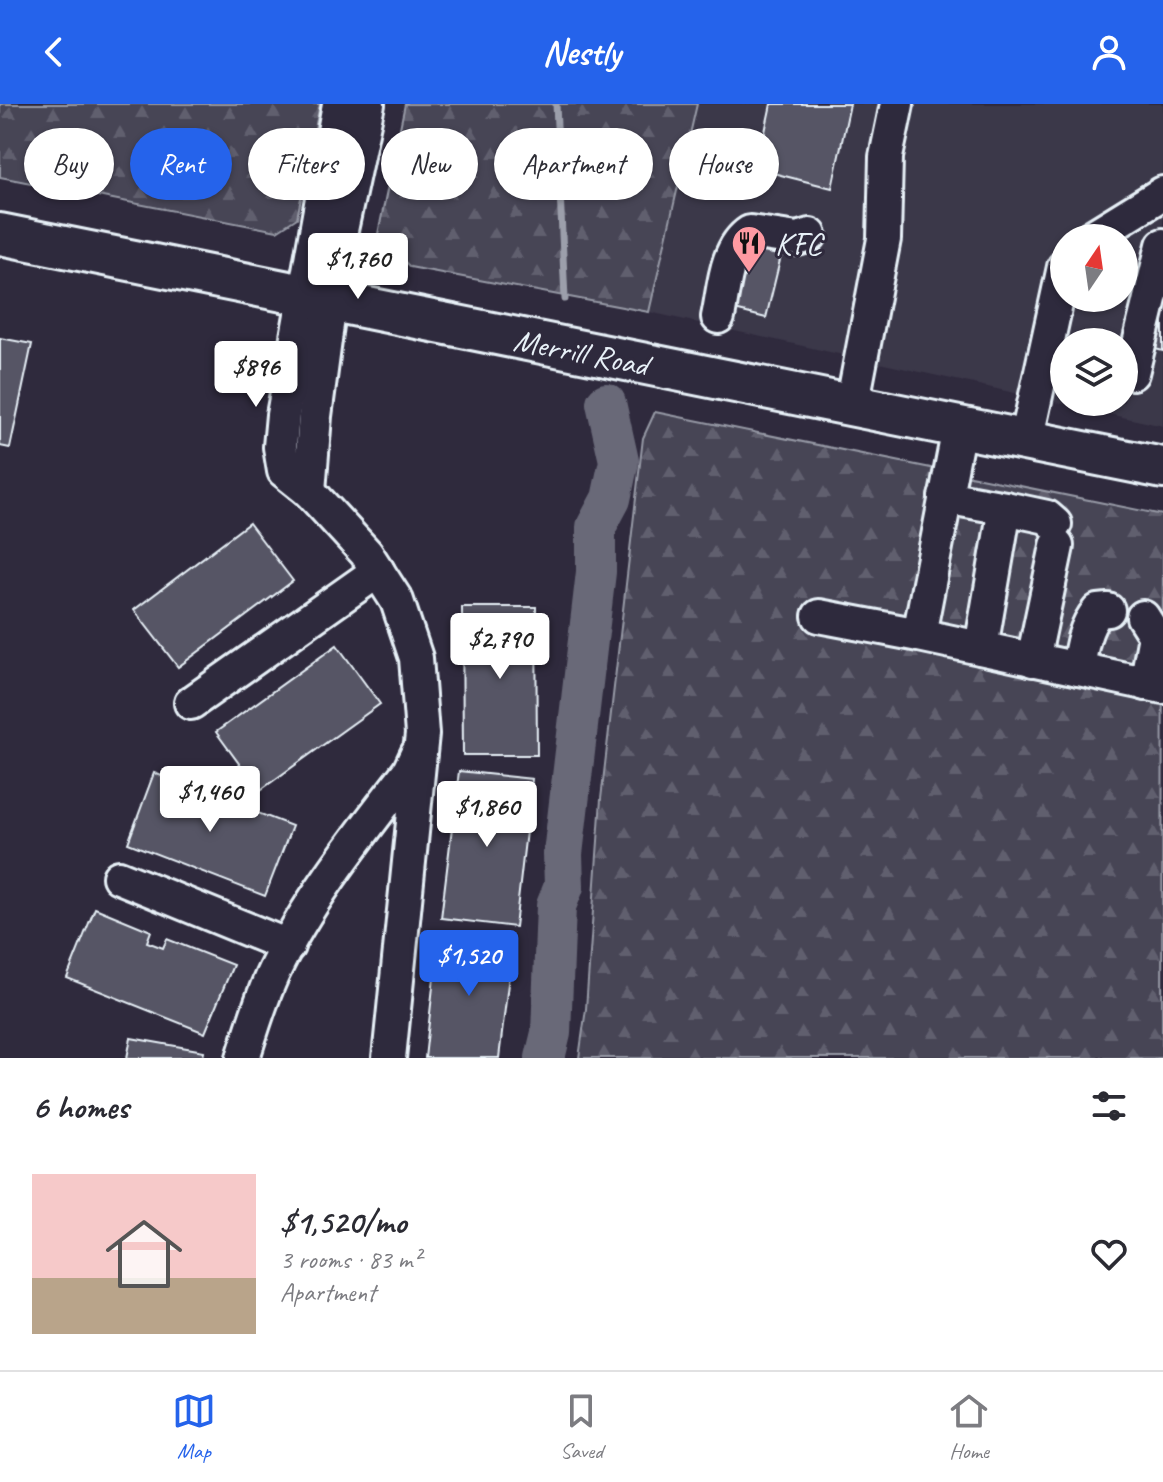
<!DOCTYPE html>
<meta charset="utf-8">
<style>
body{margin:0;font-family:Caveat,sans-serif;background:#f2f2f3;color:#2b2b33;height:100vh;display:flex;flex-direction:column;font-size:30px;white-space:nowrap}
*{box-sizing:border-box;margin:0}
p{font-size:26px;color:#7c7c81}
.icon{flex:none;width:44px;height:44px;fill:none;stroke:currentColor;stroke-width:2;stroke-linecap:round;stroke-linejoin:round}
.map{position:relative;height:954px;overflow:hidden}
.drawer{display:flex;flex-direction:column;background:#fff;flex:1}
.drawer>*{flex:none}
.top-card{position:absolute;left:24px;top:24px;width:1116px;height:72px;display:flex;gap:16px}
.needle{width:52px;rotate:13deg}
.buttons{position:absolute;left:1050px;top:120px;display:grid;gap:16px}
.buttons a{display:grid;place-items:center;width:88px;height:88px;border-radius:50%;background:#fff;box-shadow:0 2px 6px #0004;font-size:40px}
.price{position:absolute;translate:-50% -68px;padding:0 18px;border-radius:8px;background:#fff;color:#222;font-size:26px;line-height:52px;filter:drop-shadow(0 2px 4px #0008)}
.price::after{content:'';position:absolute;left:50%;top:48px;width:24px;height:18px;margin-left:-12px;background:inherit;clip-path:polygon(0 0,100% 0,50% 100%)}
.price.selected{background:#2563eb;color:#fff}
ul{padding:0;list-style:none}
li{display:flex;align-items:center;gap:24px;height:200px;padding:0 32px}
li span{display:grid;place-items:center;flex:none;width:224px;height:160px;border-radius:0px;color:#555}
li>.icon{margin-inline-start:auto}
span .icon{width:96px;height:96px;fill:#fffc;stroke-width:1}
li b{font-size:34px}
h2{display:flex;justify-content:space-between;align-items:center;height:96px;padding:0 32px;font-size:34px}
.tag{padding:0 28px;border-radius:36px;background:#fff;box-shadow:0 2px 6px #0004;font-size:28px;line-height:72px}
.tag.selected{background:#2563eb;color:#fff}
header{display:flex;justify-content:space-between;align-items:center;height:104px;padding:0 32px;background:#2563eb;color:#fff;font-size:36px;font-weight:700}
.menu{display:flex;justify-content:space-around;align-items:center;height:112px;border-top:2px solid #e1e1e2;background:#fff;font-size:22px;color:#7c7c81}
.menu a{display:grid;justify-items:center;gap:4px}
.menu .selected{color:#2563eb}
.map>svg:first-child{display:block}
.built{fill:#3b3749;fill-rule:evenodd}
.forest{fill:url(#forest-firs);stroke:#979aa6;stroke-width:2}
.water{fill:url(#water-waves);stroke:#9c9fab;stroke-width:2}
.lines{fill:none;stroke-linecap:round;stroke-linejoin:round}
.stream{stroke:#9c9fab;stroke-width:7}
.river{stroke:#696978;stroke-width:40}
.building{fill:#575565;stroke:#e8f1f8;stroke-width:2}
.minor-casing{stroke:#e8f1f8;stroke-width:38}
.major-casing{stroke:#e8f1f8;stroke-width:46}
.minor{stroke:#2f2a3d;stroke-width:32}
.major{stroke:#2f2a3d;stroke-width:40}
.labels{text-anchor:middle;stroke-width:6;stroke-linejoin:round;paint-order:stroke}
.poi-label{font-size:32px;fill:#e8f1f8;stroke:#2f2a3d;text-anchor:start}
.street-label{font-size:32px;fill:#e8f1f8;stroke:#2f2a3d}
</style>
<header><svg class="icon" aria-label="back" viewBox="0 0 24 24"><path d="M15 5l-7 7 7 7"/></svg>Nestly<svg class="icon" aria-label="person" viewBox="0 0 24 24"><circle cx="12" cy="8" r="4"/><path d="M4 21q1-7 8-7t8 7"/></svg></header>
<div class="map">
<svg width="1163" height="954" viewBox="0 0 1163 954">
<defs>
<pattern id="forest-firs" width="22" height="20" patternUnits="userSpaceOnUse" patternTransform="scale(2)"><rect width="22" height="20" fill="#464455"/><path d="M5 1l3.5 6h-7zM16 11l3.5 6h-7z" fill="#615f6e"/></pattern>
<pattern id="water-waves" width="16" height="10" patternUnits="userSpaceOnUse" patternTransform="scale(2)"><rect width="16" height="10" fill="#696978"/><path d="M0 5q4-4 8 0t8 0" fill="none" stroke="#7e7f8c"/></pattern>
</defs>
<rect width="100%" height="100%" fill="#2f2a3d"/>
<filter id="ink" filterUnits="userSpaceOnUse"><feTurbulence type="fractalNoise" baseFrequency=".0125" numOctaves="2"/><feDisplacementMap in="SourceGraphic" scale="16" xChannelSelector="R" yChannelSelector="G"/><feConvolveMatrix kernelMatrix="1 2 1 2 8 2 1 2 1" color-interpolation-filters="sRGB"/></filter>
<g filter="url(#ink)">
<path class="built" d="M 697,0 L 1163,0 L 1163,322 L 649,208 ZM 1064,134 L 1124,134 L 1124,194 L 1064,194 ZM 1064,238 L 1124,238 L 1124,298 L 1064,298 Z"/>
<g class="forest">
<polygon points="0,0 320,0 297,114 277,127 0,73"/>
<polygon points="405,0 697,0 649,208 410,163 378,130"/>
<polygon points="655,308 1163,411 1162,954 579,954 586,905 601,695 643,334"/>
</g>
<polygon class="water" points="556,835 565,855 557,954 532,954 549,873 550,846"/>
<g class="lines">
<polyline class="stream" points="556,0 565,195"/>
<polyline class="river" points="545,954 551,929 556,802 564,782 563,750 596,468 596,423 611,395 619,357 606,299"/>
</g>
<g class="building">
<polygon points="771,0 850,0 832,84 757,65"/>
<polygon points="742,142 781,152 766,214 727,204"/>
<polygon points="1163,212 1163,247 1155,245"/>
<polygon points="0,234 32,240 10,344 0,342"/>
<polygon points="249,419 293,477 178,563 134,506"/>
<polygon points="462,503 536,503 537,651 463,651"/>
<polygon points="337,541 380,600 259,687 216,628"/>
<polygon points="459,667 532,675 515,823 441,814"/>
<polygon points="154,669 292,722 265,792 128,739"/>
<polygon points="95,804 151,827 147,838 163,844 167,835 233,861 205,929 67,874"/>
<polygon points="439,829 513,838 499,954 425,954"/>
<polygon points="131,934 204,947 203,954 127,954"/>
</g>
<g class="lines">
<g class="minor-casing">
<g id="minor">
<polyline points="339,0 283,311 280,343 284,367 309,387 366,449 397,497 416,554 422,630 389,954"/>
<polyline points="1090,134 1163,89"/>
<path d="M 718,213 C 724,186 725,144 750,128 L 797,135 L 810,131"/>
<polyline points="1132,269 1163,141"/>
<polyline points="852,302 884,135 886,53 897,0"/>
<polyline points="1026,337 1064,163"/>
<polyline points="309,387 315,312 337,145 368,0"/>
<polyline points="945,393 1005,404 981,544"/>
<polyline points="1005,404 1047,413 1055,420"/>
<polyline points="819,512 919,531 959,324"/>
<polyline points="1143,513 1155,532 1146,580"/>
<polyline points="919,531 1163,583"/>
<polyline points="1033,556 1057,442"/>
<path d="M 1078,565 C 1081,545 1084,523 1098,507 L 1108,506"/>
<polyline points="191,599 378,467"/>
<polyline points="119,773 288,842"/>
<path d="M 243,954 C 252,925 261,894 274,867 C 309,794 360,731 409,667 L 417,650"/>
</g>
</g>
<g class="major-casing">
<polyline id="major" points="0,130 1163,364"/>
</g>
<use href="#minor" class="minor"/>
<use href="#major" class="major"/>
</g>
</g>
<defs>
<g id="restaurant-pin" transform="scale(1.8)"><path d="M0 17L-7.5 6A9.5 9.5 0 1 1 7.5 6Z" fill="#ff9aa2" stroke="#2f2a3d"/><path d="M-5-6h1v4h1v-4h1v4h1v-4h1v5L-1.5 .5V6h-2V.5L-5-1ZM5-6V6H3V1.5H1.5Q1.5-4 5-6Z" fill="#111"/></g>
</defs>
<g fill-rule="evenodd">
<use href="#restaurant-pin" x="749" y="139"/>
</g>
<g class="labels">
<g class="poi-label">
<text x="775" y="150">KFC</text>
</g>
<g class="street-label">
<text transform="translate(581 248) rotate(11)" y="11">Merrill Road</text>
</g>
</g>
</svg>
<div class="buttons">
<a><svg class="needle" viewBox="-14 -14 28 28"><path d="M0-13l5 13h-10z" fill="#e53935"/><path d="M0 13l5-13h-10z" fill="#7c7c81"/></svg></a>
<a><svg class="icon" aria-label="layers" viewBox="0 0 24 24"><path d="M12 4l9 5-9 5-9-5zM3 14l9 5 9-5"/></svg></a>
</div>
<b class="price" style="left:358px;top:197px">$1,760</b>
<b class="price" style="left:256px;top:305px">$896</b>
<b class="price" style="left:500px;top:577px">$2,790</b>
<b class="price" style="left:210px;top:730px">$1,460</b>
<b class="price" style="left:487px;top:745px">$1,860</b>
<b class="price selected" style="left:469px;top:894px">$1,520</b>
<div class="top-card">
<a class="tag">Buy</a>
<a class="tag selected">Rent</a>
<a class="tag">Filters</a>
<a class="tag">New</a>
<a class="tag">Apartment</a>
<a class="tag">House</a>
</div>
</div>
<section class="drawer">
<h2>6 homes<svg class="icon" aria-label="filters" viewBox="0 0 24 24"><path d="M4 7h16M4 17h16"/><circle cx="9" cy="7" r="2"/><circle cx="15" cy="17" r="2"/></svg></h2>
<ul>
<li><span style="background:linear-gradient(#f6c9c9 65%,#b9a48a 0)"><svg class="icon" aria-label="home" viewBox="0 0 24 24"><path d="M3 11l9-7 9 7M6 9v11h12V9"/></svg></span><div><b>$1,520/mo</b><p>3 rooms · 83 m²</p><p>Apartment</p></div><svg class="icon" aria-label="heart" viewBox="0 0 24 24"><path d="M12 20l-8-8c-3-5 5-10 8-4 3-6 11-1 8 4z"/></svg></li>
</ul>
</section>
<nav class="menu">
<a class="selected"><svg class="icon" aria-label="map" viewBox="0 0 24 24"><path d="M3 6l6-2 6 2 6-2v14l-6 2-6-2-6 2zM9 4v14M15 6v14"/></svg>Map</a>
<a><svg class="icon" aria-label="saved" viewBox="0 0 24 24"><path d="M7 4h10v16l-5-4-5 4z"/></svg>Saved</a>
<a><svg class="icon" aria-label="home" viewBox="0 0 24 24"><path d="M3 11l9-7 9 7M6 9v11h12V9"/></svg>Home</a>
</nav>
